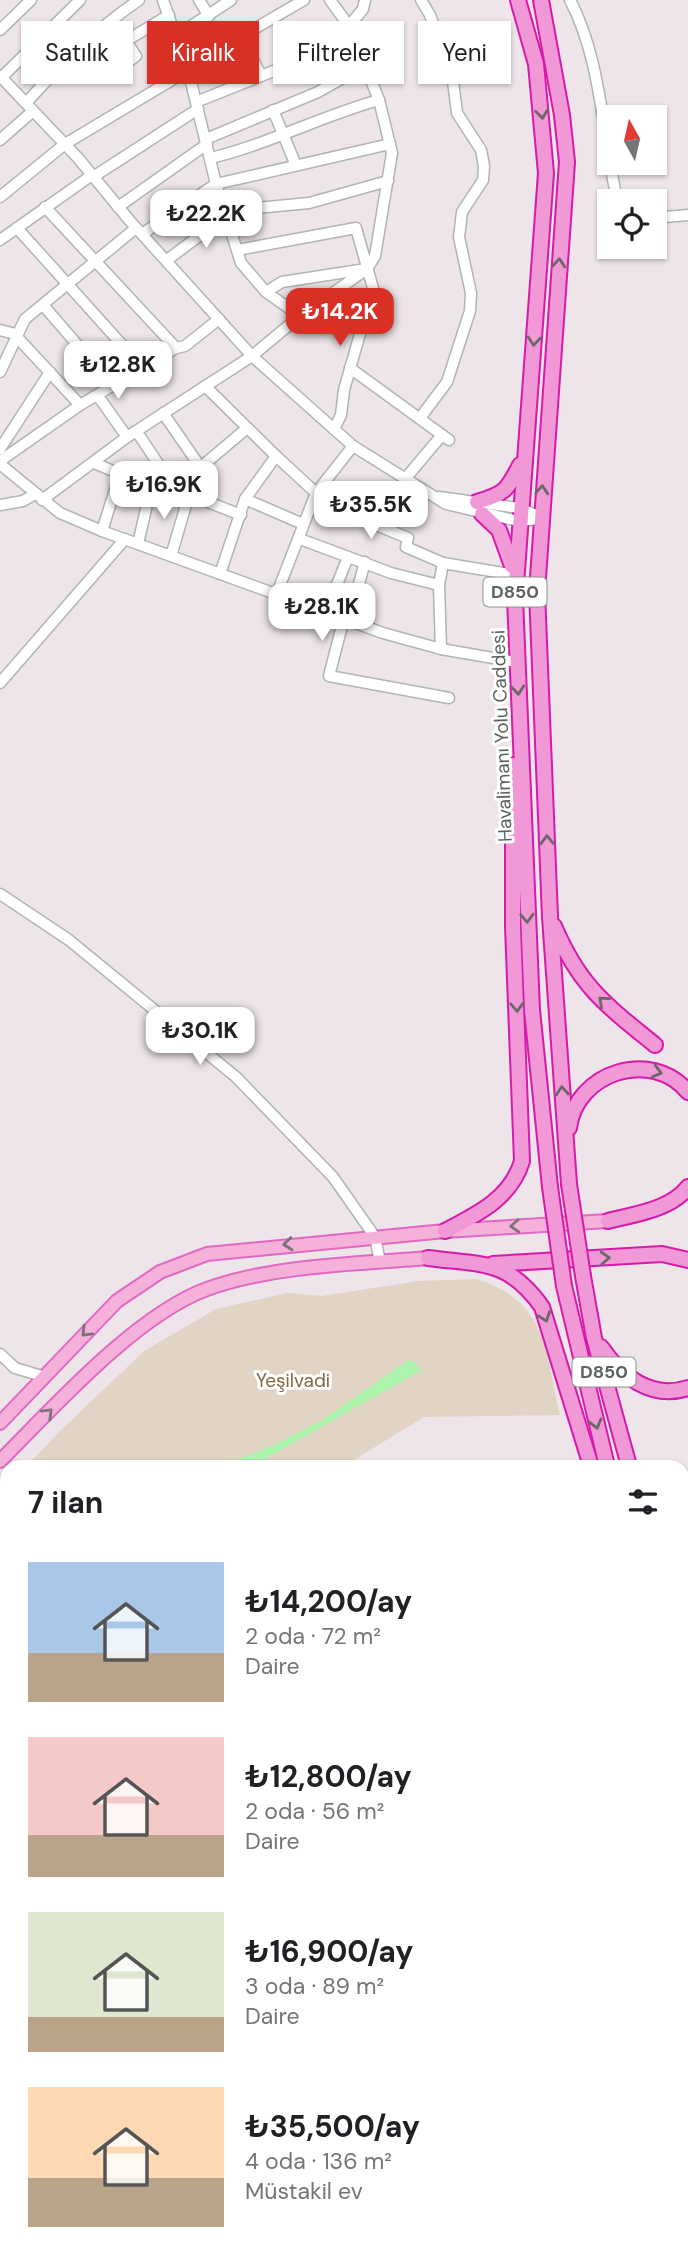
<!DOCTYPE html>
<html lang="tr">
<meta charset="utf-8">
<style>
body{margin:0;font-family:"DM Sans",sans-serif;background:#f2f2f2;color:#202124;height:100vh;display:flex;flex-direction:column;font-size:26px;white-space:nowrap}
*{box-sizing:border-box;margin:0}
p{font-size:23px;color:#757577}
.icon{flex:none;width:38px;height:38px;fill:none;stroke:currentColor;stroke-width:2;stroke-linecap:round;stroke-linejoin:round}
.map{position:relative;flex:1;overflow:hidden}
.sheet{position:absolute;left:0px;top:1460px;width:690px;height:800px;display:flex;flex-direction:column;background:#fff;border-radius:21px 21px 0 0;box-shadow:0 2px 5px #0004}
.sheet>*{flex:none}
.hud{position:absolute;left:21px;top:21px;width:648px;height:63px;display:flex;gap:14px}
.needle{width:46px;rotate:352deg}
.controls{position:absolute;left:597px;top:105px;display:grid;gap:14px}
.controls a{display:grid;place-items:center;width:70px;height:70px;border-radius:0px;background:#fff;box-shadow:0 2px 5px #0004;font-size:35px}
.price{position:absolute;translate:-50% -60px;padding:0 16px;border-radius:14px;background:#fff;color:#222;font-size:23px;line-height:46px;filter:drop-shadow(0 2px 4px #0008)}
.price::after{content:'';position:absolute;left:50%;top:42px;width:21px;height:16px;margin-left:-10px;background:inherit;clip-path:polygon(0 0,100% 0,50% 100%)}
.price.active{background:#d93025;color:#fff}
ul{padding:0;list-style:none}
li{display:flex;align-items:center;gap:21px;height:175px;padding:0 28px}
li span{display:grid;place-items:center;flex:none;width:196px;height:140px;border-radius:0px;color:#555}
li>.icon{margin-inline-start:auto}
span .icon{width:84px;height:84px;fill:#fffc;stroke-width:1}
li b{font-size:30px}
h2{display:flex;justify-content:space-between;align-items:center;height:84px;padding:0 28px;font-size:30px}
.tag{padding:0 24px;border-radius:0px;background:#fff;box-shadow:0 2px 5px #0004;font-size:24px;line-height:63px}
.tag.active{background:#d93025;color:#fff}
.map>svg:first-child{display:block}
.green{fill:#e2d4c4}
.water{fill:#adf5ac}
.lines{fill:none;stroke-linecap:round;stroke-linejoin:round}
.minor-casing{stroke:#b0b5b1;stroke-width:13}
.major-casing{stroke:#e169c1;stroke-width:16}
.highway-casing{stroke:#d81aab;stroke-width:18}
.minor{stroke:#fff;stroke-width:10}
.major{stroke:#f6b1db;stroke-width:12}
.highway{stroke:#f198d6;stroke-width:14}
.highway-bridge-casing{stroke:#d81aab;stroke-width:18;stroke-linecap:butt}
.highway-bridge{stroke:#f198d6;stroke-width:14}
.oneway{stroke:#6b6869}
.oneway2{stroke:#7b7376}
.labels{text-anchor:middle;stroke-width:6;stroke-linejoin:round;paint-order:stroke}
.shield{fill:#fff;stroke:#8d928e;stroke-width:2}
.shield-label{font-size:18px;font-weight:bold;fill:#5c635d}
.street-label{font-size:19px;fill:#5c635d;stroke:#fff}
.park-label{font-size:19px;fill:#80663f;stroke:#fff}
</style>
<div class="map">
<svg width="688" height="2258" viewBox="0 0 688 2258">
<rect width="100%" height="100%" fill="#ede5ea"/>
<g class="green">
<path d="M 477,1279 C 548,1302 545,1351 560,1415 L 424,1417 L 344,1466 L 27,1466 L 59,1432 L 144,1351 L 216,1309 L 287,1293 L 322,1296 L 418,1281 Z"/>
<polygon points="7,1489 7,1817 0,1827 0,1497"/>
</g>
<polygon class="water" points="410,1359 422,1370 254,1465 219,1466 270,1447 322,1420"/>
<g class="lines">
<g class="minor-casing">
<g id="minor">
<polyline points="163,0 190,78 216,184 241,263 266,292 300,316"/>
<polyline points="199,0 209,16"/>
<polyline points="330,0 349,26 363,9 365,0"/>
<path d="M 570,0 C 595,48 600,102 609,155"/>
<polyline points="0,30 31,0"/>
<polyline points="176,36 231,0"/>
<polyline points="242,36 261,76"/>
<polyline points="89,38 114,72 136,56 126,41 169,15"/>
<polyline points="184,60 242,36 304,0"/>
<polyline points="0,76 78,158 130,221 252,356 353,446 446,504 518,521 540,519"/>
<polyline points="2,77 80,0"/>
<path d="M 26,103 C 61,64 95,30 139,0"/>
<polyline points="273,110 295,163"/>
<polyline points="206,139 318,92 366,65"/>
<polyline points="0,140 33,111"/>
<path d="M 211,158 C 269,144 321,116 379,100"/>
<polyline points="610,163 617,201"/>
<polyline points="93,177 198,109"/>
<polyline points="0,197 65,144 187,71"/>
<polyline points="45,207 176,348"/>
<polyline points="118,207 207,144"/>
<polyline points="226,211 309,203 388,181"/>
<polyline points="654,218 688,215"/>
<polyline points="17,228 142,367"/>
<polyline points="142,234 216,184 390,144"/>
<polyline points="0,240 92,175"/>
<polyline points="237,250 356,228 373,288 344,390 341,415 334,429"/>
<polyline points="167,260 227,215"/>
<polyline points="266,292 282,282 366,269"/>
<polyline points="43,305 113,386"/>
<polyline points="0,330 16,334"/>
<polyline points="16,336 80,405"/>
<polyline points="350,368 449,440"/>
<polyline points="0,372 25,319 136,228"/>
<polyline points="205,386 276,456"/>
<polyline points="98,396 127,437"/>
<polyline points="163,413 201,468"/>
<polyline points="420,418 447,382 470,311 471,293 459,237 462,212 483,180 484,166 481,150 457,113 453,81 430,15 421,0"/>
<polyline points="137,432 175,489 246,429"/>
<polyline points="0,449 50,372"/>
<polyline points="0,461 80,405 176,348 185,346 219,319"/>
<polyline points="94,463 151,487 175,489 241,515"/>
<polyline points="0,464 60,513 102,531 383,633 441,649 516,662"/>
<polyline points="405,479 442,435"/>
<polyline points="439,497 519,508 541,517"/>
<polyline points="245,499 303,524"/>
<polyline points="42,500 127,437 252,356 300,316 367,269 375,256 392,153 379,100 349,26 340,40 276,70 196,102"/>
<polyline points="0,505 23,501 35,494"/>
<polyline points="102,531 120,474"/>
<polyline points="300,539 391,573 439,585"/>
<polyline points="138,544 151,487"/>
<polyline points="171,556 189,495"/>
<polyline points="220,574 245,499 276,456 316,493 353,446"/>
<polyline points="277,593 316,493 347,513 408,538 406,547 443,563"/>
<polyline points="326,612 348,557"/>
<polyline points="344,618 329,676 449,698"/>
<polyline points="349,620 365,562"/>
<polyline points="441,649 439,585 443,563 515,575"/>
<polyline points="0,683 125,539"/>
<polyline points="0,894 69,940 236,1077 333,1177 375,1237 380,1262"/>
<polyline points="0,1354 15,1368 42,1376"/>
<polyline points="0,2186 7,2184"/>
<polyline points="317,2252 327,2258"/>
<polyline points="374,2258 374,2252"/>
</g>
</g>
<g class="major-casing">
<g id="major">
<polyline points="0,1423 117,1301 160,1272 207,1254 445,1231 608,1221"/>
<path d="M 0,1461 C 54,1407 136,1315 207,1289 C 273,1265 358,1264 428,1258"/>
</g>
</g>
<g class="highway-casing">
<g id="highway">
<polyline points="518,0 536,64 546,173 515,598 532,1010 550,1187"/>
<polyline points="541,0 562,115 567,162 537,592 550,917 569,1184"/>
<path d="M 477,502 C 504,494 507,491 520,465"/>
<polyline points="482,514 499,530 512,566"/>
<path d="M 554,926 C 580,987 605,1004 655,1045"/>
<path d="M 569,1128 C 576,1072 652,1048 688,1092"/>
<path d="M 608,1221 C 635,1214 670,1210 688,1187"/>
<path d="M 445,1231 C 478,1214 511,1198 522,1161 L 513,927 L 513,765"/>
<path d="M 428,1258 C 482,1265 508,1259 542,1307 L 591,1466"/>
<polyline points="493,1264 662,1254 688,1260"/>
<polyline points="583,1276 594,1338 629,1466"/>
<polyline points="564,1286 607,1466"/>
<path d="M 601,1347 C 621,1376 651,1400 688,1388"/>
<polyline points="682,1645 688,1662"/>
<polyline points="682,1711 688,1726"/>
<polyline points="682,1748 688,1760"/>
</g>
</g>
<use href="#minor" class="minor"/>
<use href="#major" class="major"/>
<use href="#highway" class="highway"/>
<g class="highway-bridge-casing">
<g id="highway-bridge">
<polyline points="569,1184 583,1276"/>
<polyline points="550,1187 564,1286"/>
</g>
</g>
<use href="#highway-bridge" class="highway-bridge"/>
</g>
<defs><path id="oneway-chevron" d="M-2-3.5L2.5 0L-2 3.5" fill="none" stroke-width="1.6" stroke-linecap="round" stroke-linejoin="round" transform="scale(1.75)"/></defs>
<g class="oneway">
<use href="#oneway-chevron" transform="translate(542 114) rotate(83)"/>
<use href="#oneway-chevron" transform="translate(559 263) rotate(-86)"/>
<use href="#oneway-chevron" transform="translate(534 341) rotate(95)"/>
<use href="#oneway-chevron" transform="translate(542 490) rotate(-86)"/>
<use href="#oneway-chevron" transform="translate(518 690) rotate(85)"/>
<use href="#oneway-chevron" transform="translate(547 840) rotate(-92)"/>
<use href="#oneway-chevron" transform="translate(527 918) rotate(88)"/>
<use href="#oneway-chevron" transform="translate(603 1001) rotate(-139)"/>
<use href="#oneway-chevron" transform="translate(517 1007) rotate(87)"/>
<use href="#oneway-chevron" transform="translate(657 1072) rotate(15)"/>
<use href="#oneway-chevron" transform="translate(562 1091) rotate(-95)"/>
<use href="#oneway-chevron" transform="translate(605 1258) rotate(-3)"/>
<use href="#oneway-chevron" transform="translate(545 1317) rotate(70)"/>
<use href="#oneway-chevron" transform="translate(596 1424) rotate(75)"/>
</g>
<g class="oneway2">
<use href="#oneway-chevron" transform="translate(515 1226) rotate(177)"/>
<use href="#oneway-chevron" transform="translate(288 1244) rotate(174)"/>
<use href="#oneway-chevron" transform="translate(86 1332) rotate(135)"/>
<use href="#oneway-chevron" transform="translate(48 1413) rotate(-45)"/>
</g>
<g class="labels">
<g class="shield">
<rect x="483.5" y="577.5" width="63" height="29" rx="5"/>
<rect x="572.5" y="1357.5" width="63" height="29" rx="5"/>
</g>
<g class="shield-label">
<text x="515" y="598">D850</text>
<text x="604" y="1378">D850</text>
</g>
<g class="street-label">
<text transform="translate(501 736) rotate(-92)" y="7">Havalimanı Yolu Caddesi</text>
</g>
<g class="park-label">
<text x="293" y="1387">Yeşilvadi</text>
</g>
</g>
</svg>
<div class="controls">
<a><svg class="needle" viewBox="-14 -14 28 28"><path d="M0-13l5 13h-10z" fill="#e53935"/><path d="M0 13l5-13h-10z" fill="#757577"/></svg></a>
<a><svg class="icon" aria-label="locate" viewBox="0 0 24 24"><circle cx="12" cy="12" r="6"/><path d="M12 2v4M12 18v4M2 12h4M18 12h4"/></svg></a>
</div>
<b class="price" style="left:206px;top:250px">₺22.2K</b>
<b class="price active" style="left:340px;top:348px">₺14.2K</b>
<b class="price" style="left:118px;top:401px">₺12.8K</b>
<b class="price" style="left:164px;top:521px">₺16.9K</b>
<b class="price" style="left:371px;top:541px">₺35.5K</b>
<b class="price" style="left:322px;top:643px">₺28.1K</b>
<b class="price" style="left:200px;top:1067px">₺30.1K</b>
<div class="hud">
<a class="tag">Satılık</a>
<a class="tag active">Kiralık</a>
<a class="tag">Filtreler</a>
<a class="tag">Yeni</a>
</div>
<section class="sheet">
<h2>7 ilan<svg class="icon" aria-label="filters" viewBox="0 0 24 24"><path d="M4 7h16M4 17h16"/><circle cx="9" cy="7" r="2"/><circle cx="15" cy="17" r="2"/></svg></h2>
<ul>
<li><span style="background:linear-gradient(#a9c7e8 65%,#b9a48a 0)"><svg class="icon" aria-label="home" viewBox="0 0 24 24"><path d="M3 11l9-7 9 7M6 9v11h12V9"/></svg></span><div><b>₺14,200/ay</b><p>2 oda · 72 m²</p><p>Daire</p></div></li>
<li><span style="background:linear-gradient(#f6c9c9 70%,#b9a48a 0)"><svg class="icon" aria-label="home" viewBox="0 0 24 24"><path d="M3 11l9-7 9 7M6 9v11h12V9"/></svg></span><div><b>₺12,800/ay</b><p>2 oda · 56 m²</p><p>Daire</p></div></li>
<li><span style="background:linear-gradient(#dfe7d0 75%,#b9a48a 0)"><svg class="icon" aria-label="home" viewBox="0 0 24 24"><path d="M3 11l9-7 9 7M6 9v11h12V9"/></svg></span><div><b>₺16,900/ay</b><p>3 oda · 89 m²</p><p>Daire</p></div></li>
<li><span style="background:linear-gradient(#ffd9b3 65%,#b9a48a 0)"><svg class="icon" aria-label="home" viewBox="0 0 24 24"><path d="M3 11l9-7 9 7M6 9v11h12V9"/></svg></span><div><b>₺35,500/ay</b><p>4 oda · 136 m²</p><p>Müstakil ev</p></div></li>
</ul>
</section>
</div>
